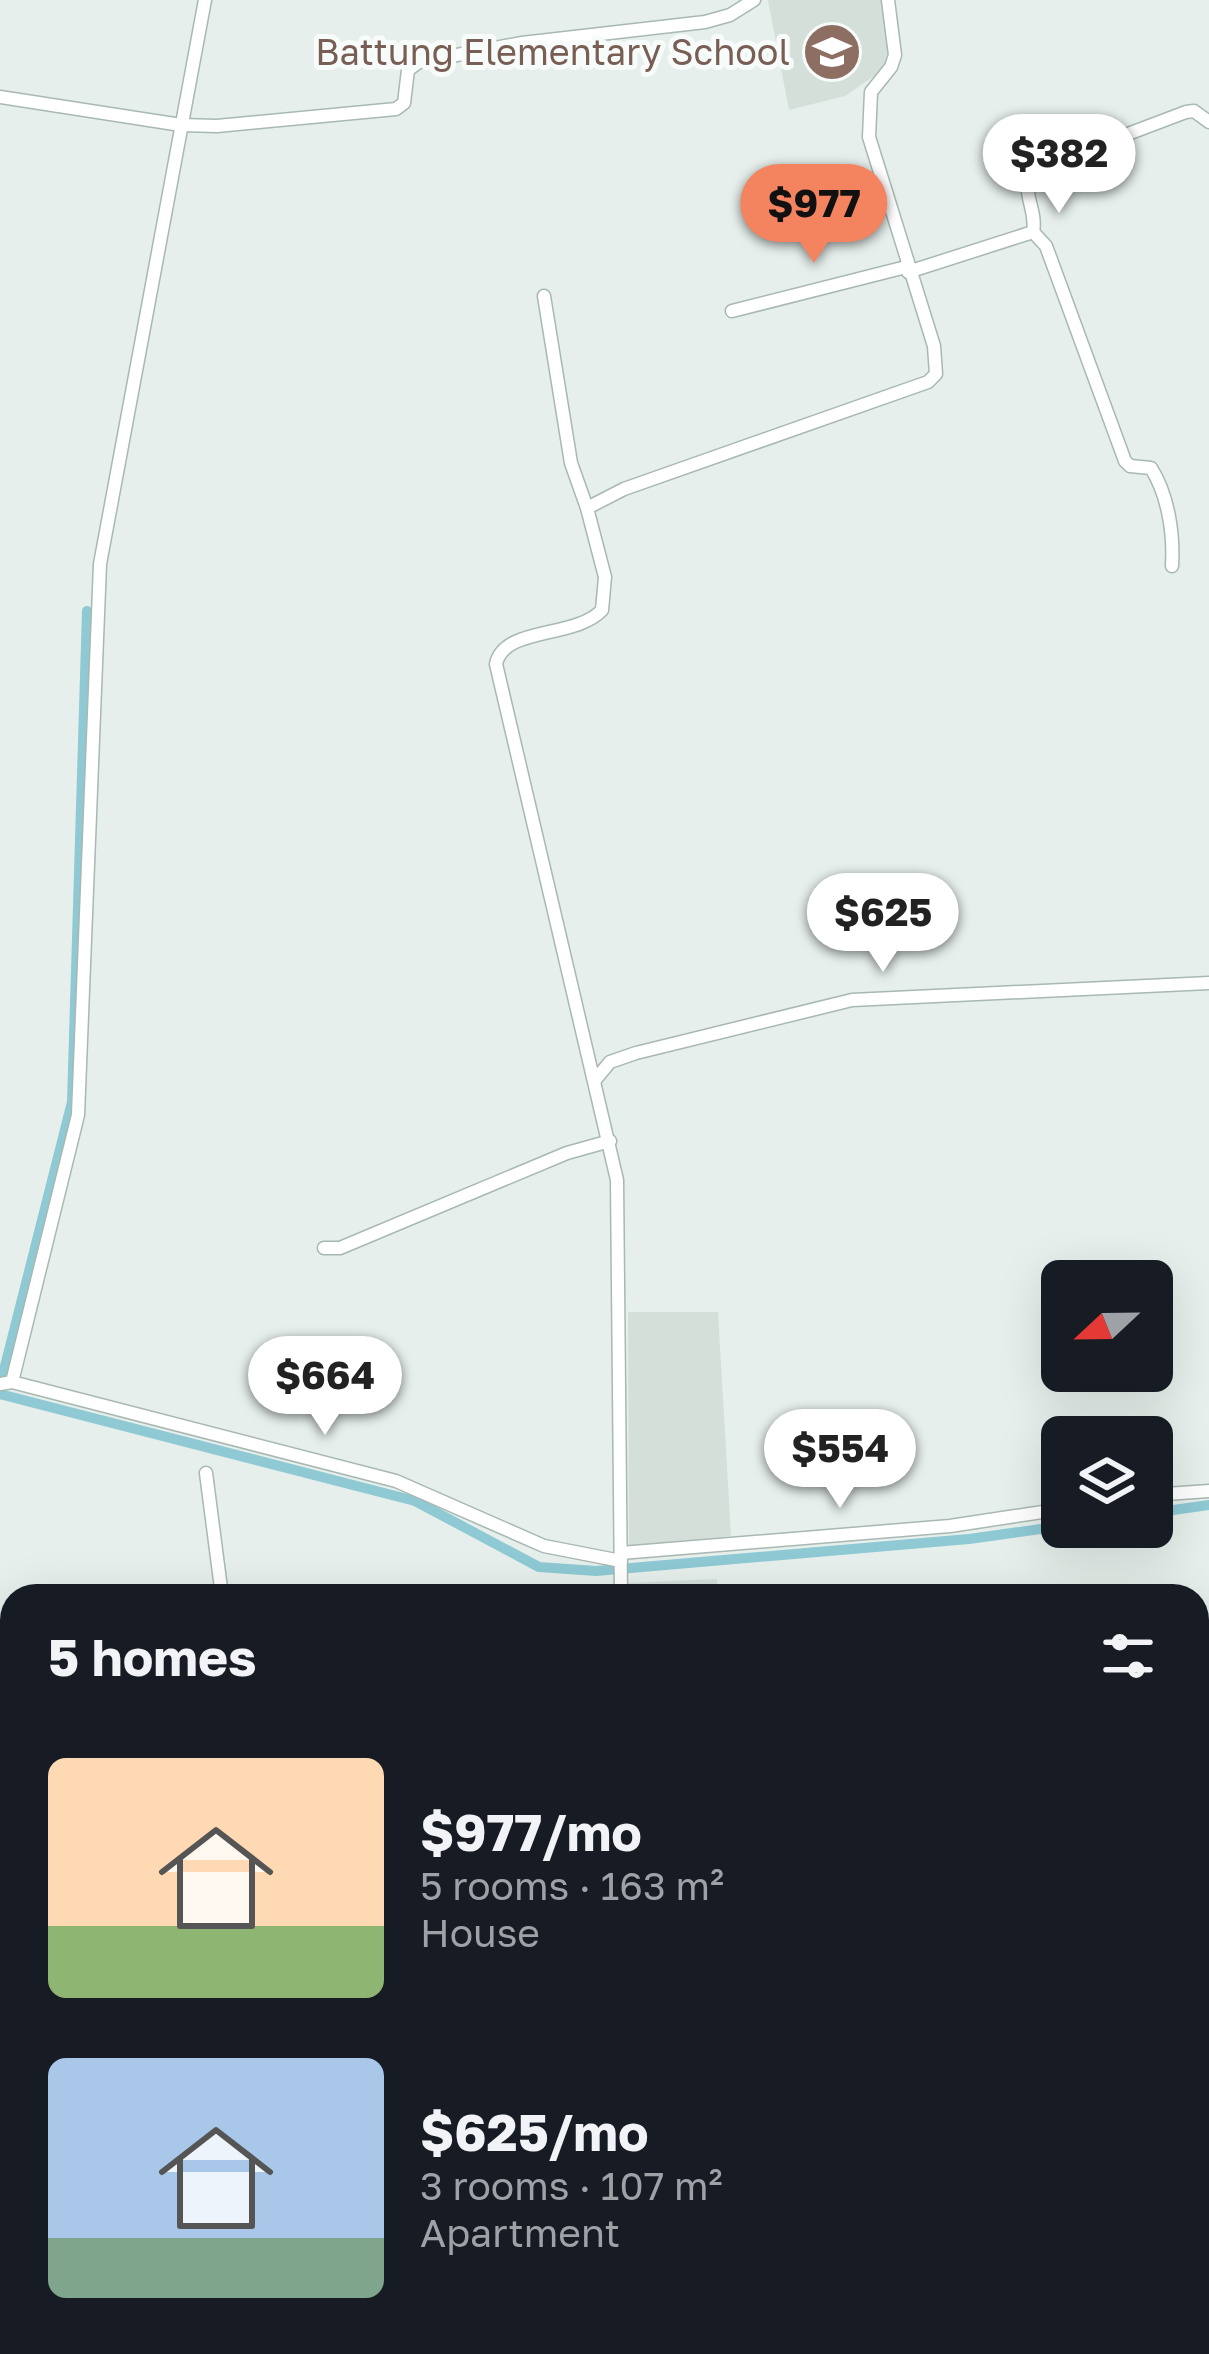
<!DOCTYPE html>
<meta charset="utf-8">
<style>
body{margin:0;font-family:"Golos Text",sans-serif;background:#242831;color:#f1f3f6;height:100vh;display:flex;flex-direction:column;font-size:45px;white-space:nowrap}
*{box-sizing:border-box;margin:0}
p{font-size:39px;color:#9ea1a6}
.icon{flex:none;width:66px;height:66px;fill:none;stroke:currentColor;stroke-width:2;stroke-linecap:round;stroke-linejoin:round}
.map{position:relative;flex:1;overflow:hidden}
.panel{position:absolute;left:0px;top:1584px;width:1209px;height:771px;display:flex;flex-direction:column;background:#171b24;border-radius:36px 36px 0 0;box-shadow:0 12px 48px #0002}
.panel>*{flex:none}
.needle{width:78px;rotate:248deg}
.tools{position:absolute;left:1041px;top:1260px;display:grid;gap:24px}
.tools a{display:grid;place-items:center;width:132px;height:132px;border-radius:18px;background:#171b24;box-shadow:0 12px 48px #0002;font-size:60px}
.price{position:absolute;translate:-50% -102px;padding:0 27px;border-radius:42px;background:#fff;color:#222;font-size:39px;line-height:78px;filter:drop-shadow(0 3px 6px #0008)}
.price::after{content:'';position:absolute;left:50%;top:72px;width:36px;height:27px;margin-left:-18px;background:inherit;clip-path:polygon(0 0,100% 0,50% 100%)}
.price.on{background:#f4845f;color:#111}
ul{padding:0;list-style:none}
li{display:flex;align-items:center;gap:36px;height:300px;padding:0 48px}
li span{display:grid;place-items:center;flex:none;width:336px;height:240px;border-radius:18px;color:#555}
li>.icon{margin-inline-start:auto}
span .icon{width:144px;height:144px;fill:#fffc;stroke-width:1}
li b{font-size:51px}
h2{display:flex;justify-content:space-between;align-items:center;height:144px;padding:0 48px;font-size:51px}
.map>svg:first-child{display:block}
.built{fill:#d4dfda}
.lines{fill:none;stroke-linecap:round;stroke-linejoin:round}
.canal{stroke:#8ec9d4;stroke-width:10}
.minor-casing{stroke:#a8b8b2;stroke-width:15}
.major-casing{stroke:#c2cac8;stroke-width:20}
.minor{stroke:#fff;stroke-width:12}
.major{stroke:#6aa596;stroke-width:16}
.labels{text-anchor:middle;stroke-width:10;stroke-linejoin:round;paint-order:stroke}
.education-label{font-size:36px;fill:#785e54;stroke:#f7fbf9;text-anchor:end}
</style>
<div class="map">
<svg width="1209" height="2354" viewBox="0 0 1209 2354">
<rect width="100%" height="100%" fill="#e6efeb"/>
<g class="built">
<polygon points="768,0 881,0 888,42 886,62 877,74 845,96 789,110"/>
<polygon points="628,1312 718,1312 731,1536 629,1549"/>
<polygon points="717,1579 718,1596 627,1596 627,1583"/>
</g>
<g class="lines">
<g class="canal">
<polyline points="2,1378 72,1102 87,611"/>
<polyline points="0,1394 415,1501 539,1567 596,1571 969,1539 1062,1526"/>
<polyline points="1152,1513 1209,1505"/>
</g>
<g class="minor-casing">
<g id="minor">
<polyline points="0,97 181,125 217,126 396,109 404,103 408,70 419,62 522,43 705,22 730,15 754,0"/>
<path d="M 1033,232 L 1046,246 L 1125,461 L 1130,466 L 1151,468 C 1168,495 1174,533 1172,566"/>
<path d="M 908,272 L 1033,232 C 1038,207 1015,185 1038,168 L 1186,112 L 1194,111 L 1209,122"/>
<polyline points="544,296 571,463 587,508"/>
<polyline points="732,311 906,267"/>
<polyline points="595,1080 610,1062 636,1053 852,1000 1209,983"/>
<polyline points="324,1248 340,1248 567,1153 610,1141"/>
<polyline points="12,1382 396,1481 544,1546 621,1561"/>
<polyline points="0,1384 12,1382 78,1115 100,564 205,0"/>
<polyline points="206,1473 222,1596"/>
<polyline points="1152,1495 1209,1491"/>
<polyline points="621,1553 950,1526 1062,1509"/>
<path d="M 621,1596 L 617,1180 L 496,664 C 504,626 575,639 602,610 L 605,577 L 587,508 L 624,489 L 928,382 L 936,374 L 934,346 L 869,137 L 871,92 L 891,67 L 895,55 L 888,0"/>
<polyline points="1197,1999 1203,2018 1205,2060"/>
<polyline points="1197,2112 1209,2122"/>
<polyline points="857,2343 859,2354"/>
<polyline points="596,2354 596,2343"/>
</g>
</g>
<g class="major-casing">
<g id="major">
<polyline points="1197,2060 1209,2060"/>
<polyline points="0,2076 12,2076"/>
</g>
</g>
<use href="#minor" class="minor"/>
<use href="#major" class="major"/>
</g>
<defs>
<g id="school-disc" transform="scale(3)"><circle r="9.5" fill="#8d6e63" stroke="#f7fbf9"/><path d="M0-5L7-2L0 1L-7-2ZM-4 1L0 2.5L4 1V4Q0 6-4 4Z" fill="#fff"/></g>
</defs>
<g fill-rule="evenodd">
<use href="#school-disc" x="832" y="52"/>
</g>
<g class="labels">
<g class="education-label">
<text x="790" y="65">Battung Elementary School</text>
</g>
</g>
</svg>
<div class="tools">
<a><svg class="needle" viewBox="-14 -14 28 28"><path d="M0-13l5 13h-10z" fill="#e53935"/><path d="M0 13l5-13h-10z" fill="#9ea1a6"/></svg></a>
<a><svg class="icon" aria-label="layers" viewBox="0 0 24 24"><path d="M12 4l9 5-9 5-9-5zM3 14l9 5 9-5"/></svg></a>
</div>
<b class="price" style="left:1059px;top:216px">$382</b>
<b class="price on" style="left:814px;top:266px">$977</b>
<b class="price" style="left:883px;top:975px">$625</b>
<b class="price" style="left:325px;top:1438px">$664</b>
<b class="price" style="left:840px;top:1511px">$554</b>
<section class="panel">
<h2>5 homes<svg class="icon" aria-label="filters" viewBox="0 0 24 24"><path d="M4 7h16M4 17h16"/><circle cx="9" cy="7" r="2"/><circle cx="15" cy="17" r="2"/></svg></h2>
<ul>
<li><span style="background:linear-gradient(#ffd9b3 70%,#8fb573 0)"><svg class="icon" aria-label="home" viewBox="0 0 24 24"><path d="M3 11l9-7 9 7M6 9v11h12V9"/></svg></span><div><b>$977/mo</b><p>5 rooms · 163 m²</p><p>House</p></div></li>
<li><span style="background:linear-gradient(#a9c7e8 75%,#7fa58c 0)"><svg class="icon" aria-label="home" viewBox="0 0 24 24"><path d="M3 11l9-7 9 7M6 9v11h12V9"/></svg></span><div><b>$625/mo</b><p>3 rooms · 107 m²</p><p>Apartment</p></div></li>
</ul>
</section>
</div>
